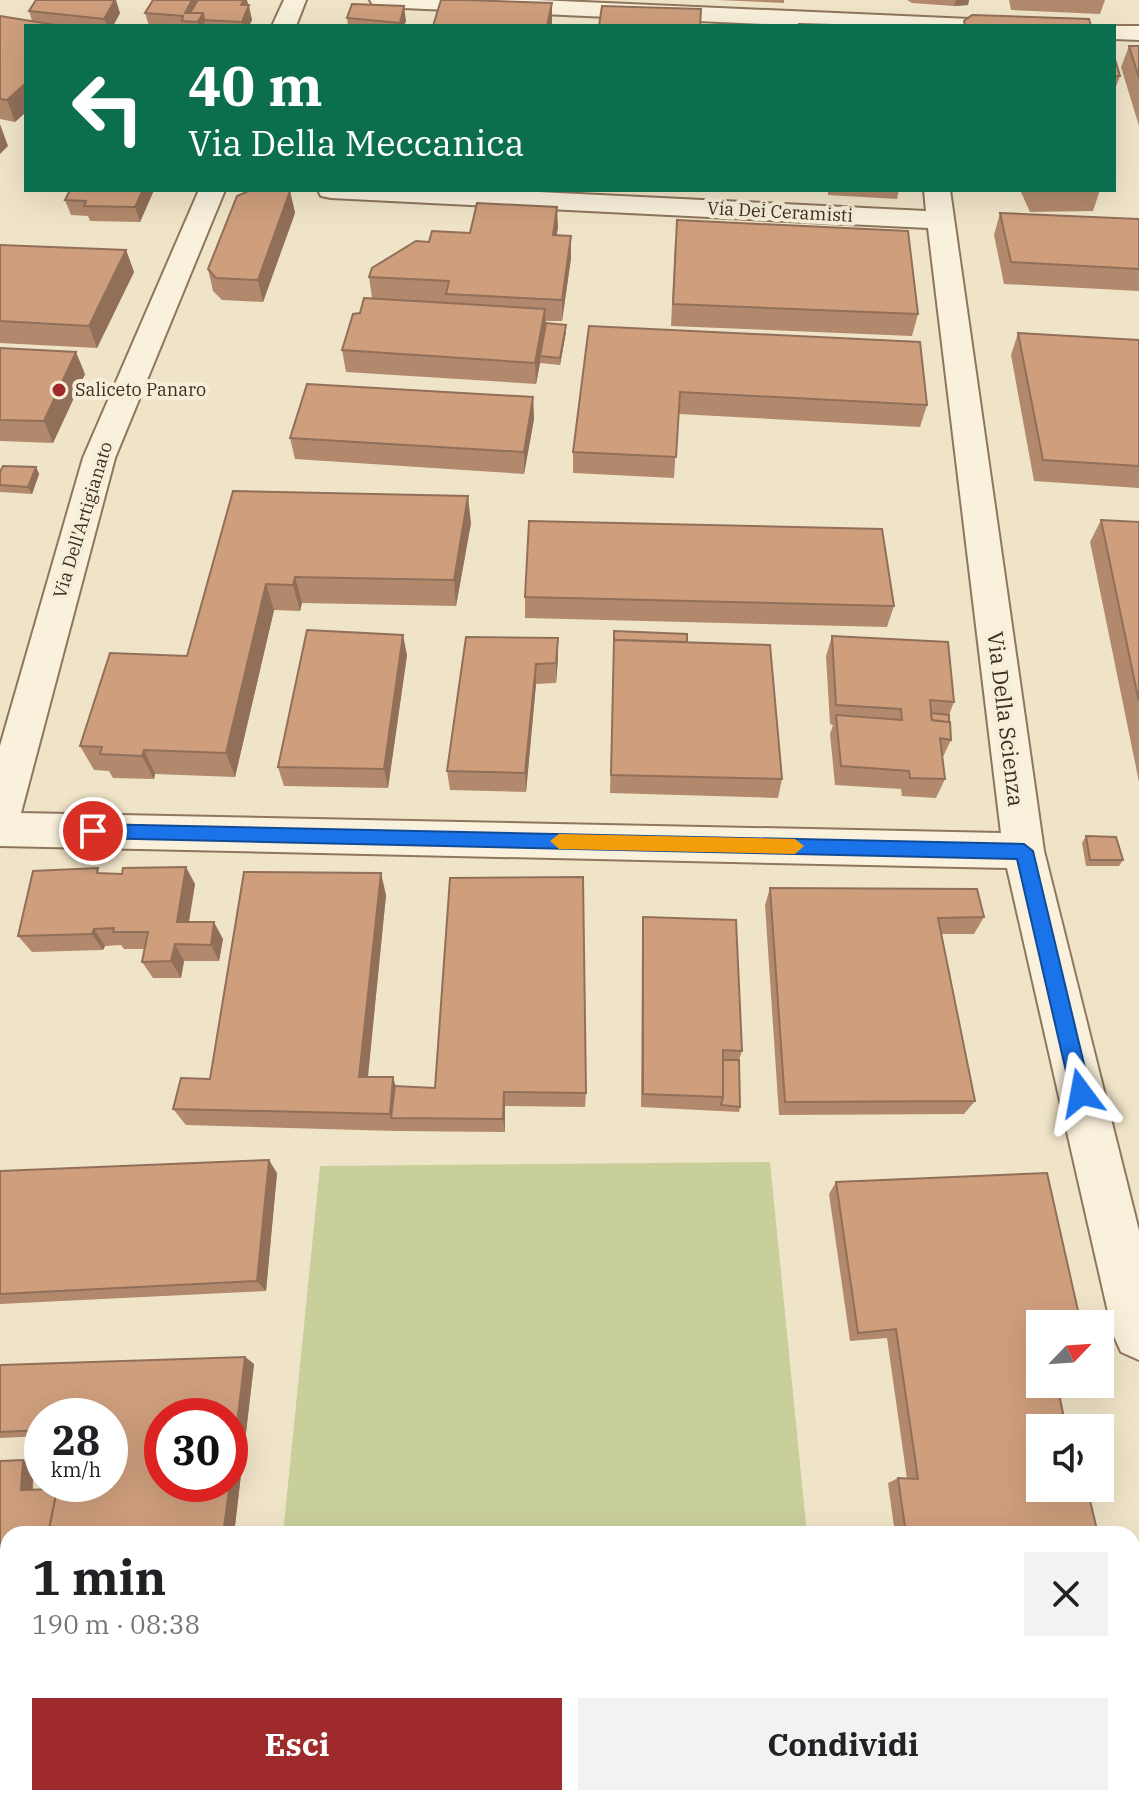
<!DOCTYPE html>
<html lang="it">
<meta charset="utf-8">
<style>
:root{--surface:#fff;--page:#f2f2f2;--text:#202124;--muted:#757577;--accent:#9e2a2b}
body{margin:0;font-family:"IBM Plex Serif",serif;background:var(--page);color:var(--text);height:100vh;display:flex;flex-direction:column;font-size:30px;white-space:nowrap}
*{box-sizing:border-box;margin:0}
p{font-size:26px;color:var(--muted)}
.icon{flex:none;width:44px;height:44px;fill:none;stroke:currentColor;stroke-width:2;stroke-linecap:round;stroke-linejoin:round}
.map{position:relative;flex:1;overflow:hidden}
.details{position:absolute;left:0px;top:1526px;width:1140px;height:280px;display:flex;flex-direction:column;background:var(--surface);border-radius:24px 24px 0 0;box-shadow:0 8px 32px #0002}
.details>*{flex:none}
.guide{position:absolute;left:24px;top:24px;width:1092px;height:168px;border-radius:0px;box-shadow:0 8px 32px #0002;background:#0b6e4f;color:#fff;overflow:hidden}
.needle{width:52px;rotate:65deg}
.controls{position:absolute;left:1026px;top:1310px;display:grid;gap:16px}
.controls a{display:grid;place-items:center;width:88px;height:88px;border-radius:0px;background:var(--surface);box-shadow:0 8px 32px #0002;font-size:40px}
.speed{position:absolute;left:24px;top:1398px;display:flex;gap:16px;font-size:40px;font-weight:700;text-align:center}
.speed>*{display:grid;place-content:center;width:104px;height:104px;border-radius:50%;background:var(--surface);box-shadow:0 8px 32px #0002;line-height:1}
.speed small{font-size:20px;font-weight:400}
.speed .limit{border:12px solid #d22;background:#fff;color:#111}
.pin{position:absolute;display:grid;place-items:center;width:68px;height:68px;color:#fff;margin:-34px;border:4px solid #fff;border-radius:50%;box-shadow:0 2px 8px #0007}
.me{position:absolute;width:88px;margin:-44px;rotate:347deg;stroke-linejoin:round;filter:drop-shadow(0 0 6px #0008)}
.turn{display:flex;align-items:center;gap:28px;height:168px;padding:0 32px;font-size:36px}
.turn .icon{width:104px;height:104px;stroke-width:2.5}
.turn b{display:block;font-size:56px;line-height:68px}
.round{display:grid;place-items:center;flex:none;width:84px;height:84px;border-radius:0px;background:var(--page)}
.overview{display:flex;align-items:center;justify-content:space-between;height:136px;padding:0 32px}
h1{font-size:48px;font-weight:700;line-height:60px}
.cta{display:flex;gap:16px;margin-top:auto;padding:16px 32px}
.cta a{flex:1;height:92px;border-radius:0px;background:var(--accent);color:#fff;font-size:32px;font-weight:700;line-height:92px;text-align:center}
.cta a+a{background:var(--page);color:var(--text)}
.map>svg:first-child{display:block}
.green{fill:#c9cf9b}
.lines{fill:none;stroke-linecap:round;stroke-linejoin:round}
.minor-casing{stroke:#8d765c;stroke-width:4}
.minor{fill:#faf1dc;fill-rule:evenodd}
.wall{fill:#b2896c}
.shaded-wall{fill:#916f58}
.building{fill:#cf9f7d;stroke:#916f58;stroke-width:2}
.route{fill:#1a73e8;stroke:#114b97;stroke-width:2}
.slow{fill:#f59e0b}
.poi-dot{fill:#9e2a2b;stroke:#f7eed8;stroke-width:3}
.labels{text-anchor:middle;stroke-width:8;stroke-linejoin:round;paint-order:stroke}
.far-street-label{font-size:18px;fill:#3d2e20;stroke:#f7eed8}
.far-poi-label{font-size:18px;fill:#3d2e20;stroke:#f7eed8;text-anchor:start}
.street-label{font-size:22px;fill:#3d2e20;stroke:#f7eed8}
</style>
<div class="map">
<svg width="1139" height="1806" viewBox="0 0 1139 1806">
<rect width="100%" height="100%" fill="#f0e4c8"/>
<path class="green" d="M770 1162 807 1534H283L320 1166Z"/>
<g class="lines">
<g class="minor-casing">
<g id="minor">
<path d="M284 0H306L296 26H272Z"/>
<path d="M370 0H538L970 19 978 21 982 26H811L381 7 373 5Z"/>
<path d="M1110 26H1139V40L1114 39V26Z"/>
<path d="M199 190H225L115 458 21 813 1001 833 928 228 331 198 321 196 318 190H496L926 211 924 190H950L1044 851 1139 1231V1360L1121 1352 1113 1334 1007 868 0 846V746L83 458Z"/>
<rect x="1132" y="1620" width="7" height="58"/>
<path d="M8 1654V1712L0 1713V1655Z"/>
<path d="M1132 1750H1139V1806H1122L1109 1798H1132Z"/>
<path d="M58 1798H436L433 1806H54Z"/>
</g>
</g>
<use href="#minor" class="minor"/>
</g>
<g class="wall">
<path d="M717 0H784V3Z"/>
<path d="M907 0H969L968 5 954 6 912 3Z"/>
<path d="M1009 0H1105L1100 14 1011 10Z"/>
<path d="M249 5 252 20 249 26H149L145 13Z"/>
<path d="M29 11 120 13 113 26H26V112L15 122 0 119V16L32 21Z"/>
<path d="M347 18 406 21 404 26H348Z"/>
<path d="M1129 46H1139V126L1121 67Z"/>
<path d="M1114 56 1120 76 1114 92Z"/>
<path d="M154 190 140 222 90 221 88 216 71 215 65 200Z"/>
<path d="M740 190H785L784 192Z"/>
<path d="M828 190H899L897 199 828 195Z"/>
<path d="M1020 190H1100L1093 211 1030 212Z"/>
<path d="M290 191 295 213 263 302 222 300 213 291 208 269Z"/>
<path d="M557 207V235L571 258 562 321H546V323L566 325V332L560 365 540 363 536 384 346 372 342 350 360 313 372 298 369 277 429 242 470 233Z"/>
<path d="M1000 213 1139 219V291L1004 284 994 235Z"/>
<path d="M675 242 918 314 912 336 671 326Z"/>
<path d="M0 245 126 250 134 272 97 348 0 343Z"/>
<path d="M589 326 927 405 920 427 678 414 674 478 573 473V452Z"/>
<path d="M1018 333 1139 340V488L1034 481 1011 355Z"/>
<path d="M0 348 85 374 53 443 0 441Z"/>
<path d="M533 397 534 419 524 474 295 459 290 438Z"/>
<path d="M36 467 39 474 32 494 0 492V472Z"/>
<path d="M233 491 471 523 456 606 302 603 300 611 274 610 235 777 155 774 154 779 113 778 109 771 94 770 80 746 187 656Z"/>
<path d="M1101 520 1139 522V782L1090 542Z"/>
<path d="M525 597 894 606 887 627 525 618Z"/>
<path d="M614 631 687 642 782 779 778 798 610 793Z"/>
<path d="M832 636 954 702 949 715 951 740 942 759 945 779 936 798 902 796 901 789 835 785 830 734 833 725 830 724 826 656Z"/>
<path d="M466 637 558 658 556 683 536 684 526 792 450 790 447 771Z"/>
<path d="M407 655 388 788 284 786 278 767Z"/>
<path d="M1086 836 1123 860 1119 866H1086L1082 843Z"/>
<path d="M100 873 195 884 189 922 223 939 219 961H184L181 978H153L142 962 145 949H124L121 945 105 946 103 950 32 952 18 936Z"/>
<path d="M770 888 984 917 974 934H941L975 1101 964 1114 779 1115 765 905Z"/>
<path d="M386 895 368 1077 396 1086 586 1093 585 1107 505 1106V1132L395 1131 186 1125 173 1109 210 1079Z"/>
<path d="M643 917 742 1051 739 1060 740 1107 739 1112 641 1107 642 934Z"/>
<path d="M0 1171 277 1173 266 1291 0 1304Z"/>
<path d="M836 1182 1040 1324V1428L1098 1534H895L888 1483 898 1478 907 1479 887 1338 850 1341 829 1194Z"/>
<path d="M245 1357 254 1364 234 1534H8V1588H0V1461L34 1464 33 1489H57L110 1416H42V1436L0 1438V1365Z"/>
</g>
<g class="shaded-wall">
<path d="M115 0H116L120 13 113 26H107L104 19Z"/>
<path d="M192 0H202L198 20 185 13Z"/>
<path d="M244 0H247L252 20 249 26H242V22L241 5Z"/>
<path d="M956 0H969L968 5 954 6Z"/>
<path d="M552 3V26H547Z"/>
<path d="M404 6 406 21 404 26H400Z"/>
<path d="M203 13 205 26H198V22Z"/>
<path d="M26 83V112L15 122 7 100Z"/>
<path d="M0 124 8 146 0 154Z"/>
<path d="M143 190H154L140 222 135 207Z"/>
<path d="M290 191 295 213 263 302 258 280Z"/>
<path d="M557 207 558 228 553 257V235Z"/>
<path d="M571 236V258L562 321V300Z"/>
<path d="M126 250 134 272 97 348 89 326Z"/>
<path d="M545 309 546 331 540 356V363L536 384 535 363Z"/>
<path d="M566 325V332L560 365V358Z"/>
<path d="M76 352 85 374 53 443 44 421Z"/>
<path d="M533 397 534 419 524 474V452Z"/>
<path d="M36 467 39 474 32 494 28 487Z"/>
<path d="M468 496 471 523 456 606 454 580Z"/>
<path d="M295 577 302 603 300 611 293 585Z"/>
<path d="M266 584 274 610 235 777 226 753Z"/>
<path d="M403 635 407 655 388 788 384 769Z"/>
<path d="M558 638V658L556 683V663Z"/>
<path d="M536 664V684L526 792 525 773Z"/>
<path d="M144 750 155 774 154 779 142 756Z"/>
<path d="M186 867 195 884 186 938 177 922Z"/>
<path d="M381 873 386 895 366 1094 359 1077Z"/>
<path d="M214 922 223 939 219 961 211 945Z"/>
<path d="M94 929 105 946 103 950 92 934Z"/>
<path d="M175 944 184 961 181 978 171 961Z"/>
<path d="M393 1077 398 1094 391 1118 390 1114Z"/>
<path d="M504 1092 505 1106V1132L503 1119Z"/>
<path d="M269 1160 277 1173 266 1291 257 1281Z"/>
<path d="M245 1357 254 1364 234 1534H223Z"/>
<path d="M23 1460 34 1464 32 1492 21 1490Z"/>
<path d="M4 1574H8V1587H1Z"/>
</g>
<g class="building">
<path d="M36 0H115L104 19 29 11Z"/>
<path d="M153 0H192L185 13H203L198 22 182 21 183 16 145 13Z"/>
<path d="M198 0H244L241 5H249L242 22 204 20 203 13H190Z"/>
<path d="M441 0H466L552 3 547 26H433Z"/>
<path d="M352 4 404 6 400 23 347 18Z"/>
<path d="M602 6 701 9 700 26H599Z"/>
<path d="M972 15 1089 19 1091 26H965L964 21Z"/>
<path d="M0 16 62 26H26V83L7 100 0 99Z"/>
<path d="M799 24 868 26H799Z"/>
<path d="M1129 46H1139V78Z"/>
<path d="M1114 56 1120 76H1114Z"/>
<path d="M70 190H143L135 207 84 206 86 201 65 200Z"/>
<path d="M251 190 290 191 258 280 216 278 208 269 237 196Z"/>
<path d="M477 203 557 207 553 235 571 236 562 300 446 294 449 281 369 277 372 268 416 241 429 242 432 231 470 233Z"/>
<path d="M1000 213 1139 219V269L1011 262Z"/>
<path d="M677 220 908 231 918 314 673 304Z"/>
<path d="M0 245 126 250 89 326 0 321Z"/>
<path d="M364 298 545 309 535 363 342 350 353 314 360 313Z"/>
<path d="M546 323 566 325 560 358 540 356Z"/>
<path d="M589 326 920 342 927 405 680 392 676 457 573 452Z"/>
<path d="M1018 333 1139 340V466L1043 460Z"/>
<path d="M0 348 76 352 44 421 0 420Z"/>
<path d="M307 384 533 397 524 452 290 438Z"/>
<path d="M3 466 36 467 28 487 0 485V472Z"/>
<path d="M233 491 468 496 454 580 295 577 293 585 266 584 226 753 144 750 142 756 100 754 102 747 80 746 110 653 187 656Z"/>
<path d="M1101 520 1139 522V702Z"/>
<path d="M529 521 882 529 894 606 525 597Z"/>
<path d="M307 630 403 635 384 769 278 767Z"/>
<path d="M614 631 687 634V642L614 640V652Z"/>
<path d="M832 636 948 642 954 702 930 700 932 720 950 722 951 740 940 738 945 779 910 778 909 771 841 766 836 715 902 720 901 709 836 705Z"/>
<path d="M466 637 558 638 556 663 536 664 525 773 447 771Z"/>
<path d="M614 640 770 645 782 779 611 775Z"/>
<path d="M931 713 949 715V722L932 720Z"/>
<path d="M1086 836 1116 837 1123 860H1090Z"/>
<path d="M186 867 177 922H214L211 945 175 944 171 961 142 962 148 932H113L114 928 94 929 92 934 18 936 33 871 98 868 97 873 122 874 123 868Z"/>
<path d="M244 872 381 873 359 1077H393L390 1114 173 1109 181 1078 210 1079Z"/>
<path d="M583 877 586 1093 504 1092 503 1119 391 1118 395 1086 435 1088 450 878Z"/>
<path d="M770 888 977 889 984 917 938 918 975 1101 785 1102Z"/>
<path d="M643 917 736 920 742 1051 723 1050V1097L643 1094Z"/>
<path d="M723 1060H739L740 1107 721 1105 723 1097Z"/>
<path d="M269 1160 257 1281 0 1294V1171Z"/>
<path d="M1047 1173 1081 1324H1040V1384H1057L1066 1428H1040V1488H1087L1098 1534H906L898 1478 918 1479 896 1329 858 1333 836 1182Z"/>
<path d="M245 1357 230 1481V1416H162V1484H230L223 1534H48L58 1484H110V1416H42V1430L0 1432V1365Z"/>
<path d="M23 1460 21 1490 57 1489 48 1534H8V1574H4L1 1587H0V1461Z"/>
</g>
<path class="route" d="M93 824 1024 844 1033 851 1091 1093 1088 1099 1081 1102 1074 1099 1071 1093 1017 859 93 838 84 831Z"/>
<path class="slow" d="M559 834 795 839 804 846 795 854 559 849 550 841Z"/>
<circle class="poi-dot" cx="59" cy="390" r="8"/>
<g class="labels">
<g class="far-street-label">
<text transform="translate(780 212) rotate(3)" y="6">Via Dei Ceramisti</text>
<text transform="translate(83 520) rotate(-73)" y="6">Via Dell'Artigianato</text>
</g>
<g class="far-poi-label">
<text x="75" y="396">Saliceto Panaro</text>
</g>
<g class="street-label">
<text transform="translate(1006 719) rotate(83)" y="8">Via Della Scienza</text>
</g>
</g>
</svg>
<div class="controls">
<a><svg class="needle" viewBox="-14 -14 28 28"><path d="M0-13l5 13h-10z" fill="#e53935"/><path d="M0 13l5-13h-10z" fill="#757577"/></svg></a>
<a><svg class="icon" aria-label="sound" viewBox="0 0 24 24"><path d="M4 9h4l5-4v14l-5-4H4zM17 9q2 3 0 6"/></svg></a>
</div>
<div class="speed"><div>28<small>km/h</small></div><div class="limit">30</div></div>
<div class="pin" style="left:93px;top:831px;background:#d93025"><svg class="icon" aria-label="arrive" viewBox="0 0 24 24"><path d="M6 21V4h12l-3 4 3 4H6"/></svg></div>
<svg class="me" style="left:1081px;top:1093px" viewBox="-20 -20 40 40"><path d="M0-17L14 15 0 8-14 15z" fill="#1a73e8" stroke="#fff" stroke-width="4"/></svg>
<div class="guide">
<div class="turn"><svg class="icon" aria-label="left" viewBox="0 0 24 24"><path d="M17 20v-9H6M10 6l-5 5 5 5"/></svg><div><b>40 m</b>Via Della Meccanica</div></div>
</div>
<section class="details">
<div class="overview"><div><h1>1 min</h1><p>190 m · 08:38</p></div><a class="round"><svg class="icon" aria-label="close" viewBox="0 0 24 24"><path d="M6 6l12 12M18 6L6 18"/></svg></a></div>
<div class="cta"><a>Esci</a><a>Condividi</a></div>
</section>
</div>
